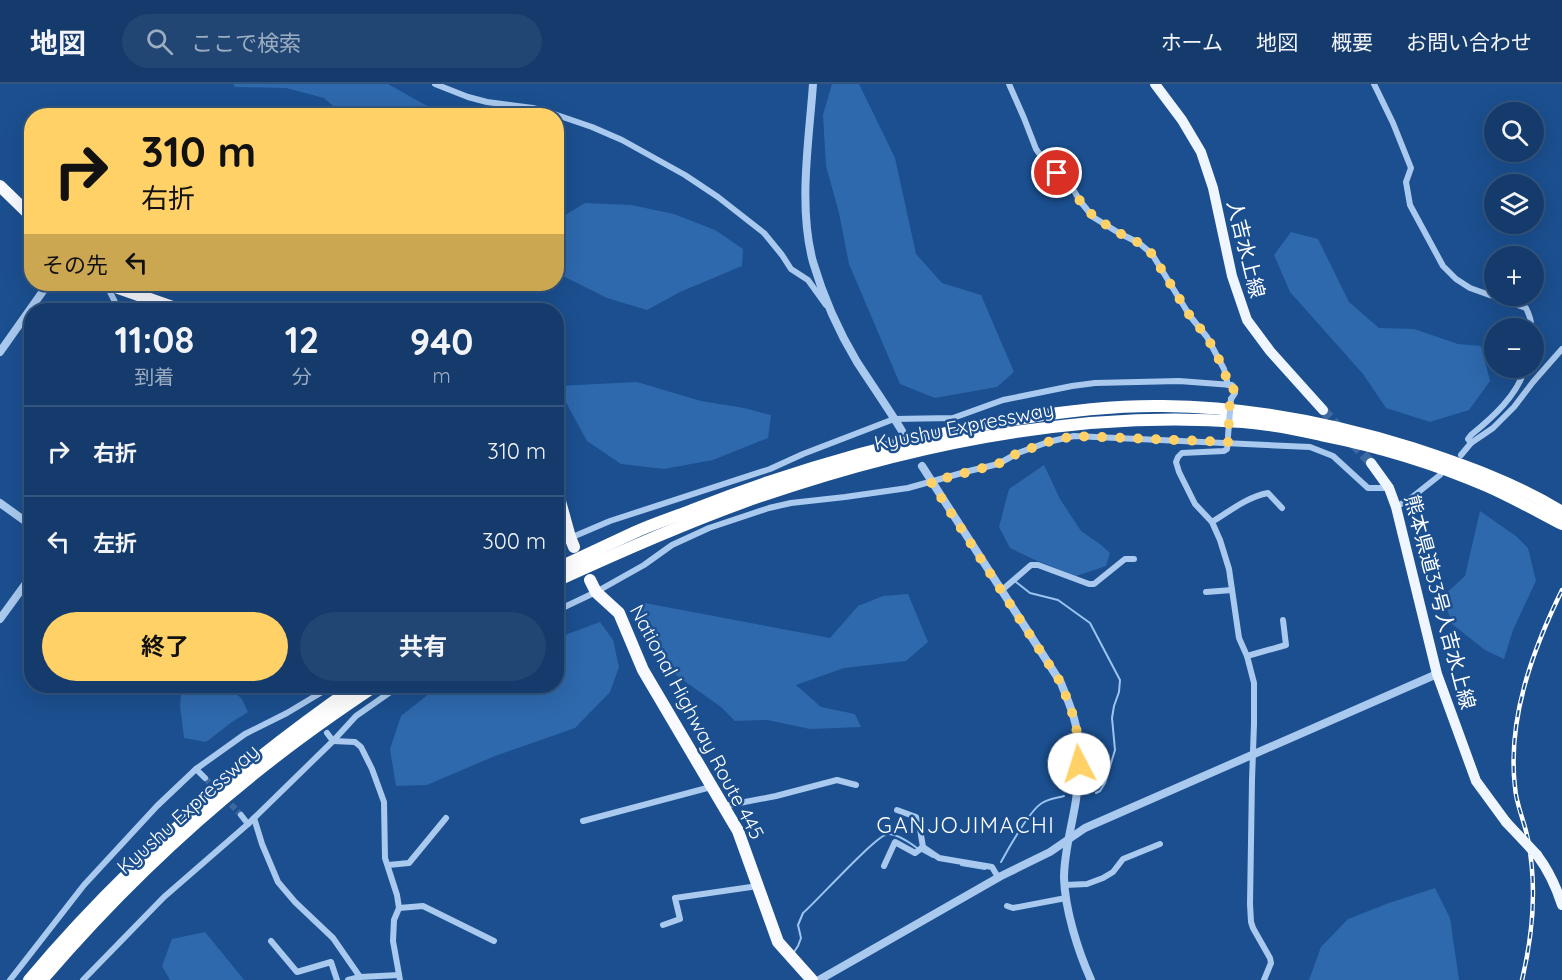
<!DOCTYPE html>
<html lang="ja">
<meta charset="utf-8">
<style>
:root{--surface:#143b6b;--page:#214673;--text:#f1f3f6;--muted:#9dadc1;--line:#33557e;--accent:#ffd166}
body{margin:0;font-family:Quicksand,"Noto Sans JP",sans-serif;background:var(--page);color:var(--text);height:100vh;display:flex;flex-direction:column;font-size:22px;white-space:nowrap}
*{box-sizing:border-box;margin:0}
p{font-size:20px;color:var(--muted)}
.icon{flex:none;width:33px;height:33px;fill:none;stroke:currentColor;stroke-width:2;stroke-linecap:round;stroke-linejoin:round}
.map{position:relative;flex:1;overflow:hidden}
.details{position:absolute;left:24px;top:219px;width:540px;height:390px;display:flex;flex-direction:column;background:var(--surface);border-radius:24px;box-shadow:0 6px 24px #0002,0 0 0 2px var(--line)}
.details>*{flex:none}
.top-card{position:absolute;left:24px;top:24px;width:540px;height:183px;border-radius:24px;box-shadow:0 6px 24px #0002,0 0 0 2px var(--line);background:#ffd166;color:#111;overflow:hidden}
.tools{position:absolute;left:1484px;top:18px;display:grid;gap:12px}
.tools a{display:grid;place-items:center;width:60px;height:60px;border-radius:50%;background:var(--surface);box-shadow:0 6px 24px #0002,0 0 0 2px var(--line);font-size:30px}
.pin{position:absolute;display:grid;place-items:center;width:51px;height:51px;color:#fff;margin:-26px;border:3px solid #fff;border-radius:50%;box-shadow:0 2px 6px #0007}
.me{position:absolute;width:66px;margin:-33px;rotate:355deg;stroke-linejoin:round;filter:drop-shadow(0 0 4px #0008)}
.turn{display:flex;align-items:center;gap:21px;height:126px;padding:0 18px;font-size:27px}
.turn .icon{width:78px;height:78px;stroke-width:2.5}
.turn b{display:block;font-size:42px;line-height:51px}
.then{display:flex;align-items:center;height:57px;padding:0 18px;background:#0003;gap:12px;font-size:22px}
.eta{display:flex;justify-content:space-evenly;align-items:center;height:102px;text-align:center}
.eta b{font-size:36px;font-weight:700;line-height:42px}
.cta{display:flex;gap:12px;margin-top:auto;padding:12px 18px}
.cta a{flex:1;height:69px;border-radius:36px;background:var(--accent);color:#111;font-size:24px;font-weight:700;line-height:69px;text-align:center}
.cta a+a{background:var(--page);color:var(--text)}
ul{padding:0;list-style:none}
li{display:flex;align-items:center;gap:18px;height:90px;padding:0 18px;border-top:2px solid var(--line)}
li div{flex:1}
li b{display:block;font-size:22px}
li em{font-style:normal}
header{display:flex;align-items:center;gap:36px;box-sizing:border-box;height:84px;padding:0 30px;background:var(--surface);border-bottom:2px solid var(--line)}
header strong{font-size:28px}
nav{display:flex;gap:33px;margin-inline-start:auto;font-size:21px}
.search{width:420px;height:54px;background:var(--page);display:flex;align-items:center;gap:15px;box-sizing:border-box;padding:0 21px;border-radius:33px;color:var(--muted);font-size:22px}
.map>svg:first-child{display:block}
.green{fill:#2e69ad}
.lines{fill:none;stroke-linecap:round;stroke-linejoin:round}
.stream{stroke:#9cc4f0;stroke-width:2}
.minor-tunnel{stroke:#3d69a0;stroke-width:6;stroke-dasharray:6 3;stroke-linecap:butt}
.primary-tunnel{stroke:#3d69a0;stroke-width:10;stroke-dasharray:10 5;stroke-linecap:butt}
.minor{stroke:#a9c9ee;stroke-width:6}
.tertiary{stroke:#a9c9ee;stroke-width:8}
.primary{stroke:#f0f6ff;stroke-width:10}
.trunk{stroke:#f8faff;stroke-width:12}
.motorway{stroke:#fff;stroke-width:12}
.rail-casing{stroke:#fff;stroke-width:4.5}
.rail{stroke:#1b4f8f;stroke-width:2;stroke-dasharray:7;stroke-linecap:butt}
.minor-bridge{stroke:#a9c9ee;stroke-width:6}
.primary-bridge{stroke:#f0f6ff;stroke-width:10}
.route{stroke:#ffd166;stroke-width:10;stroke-dasharray:0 18}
.labels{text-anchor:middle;stroke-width:5;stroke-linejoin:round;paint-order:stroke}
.street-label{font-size:20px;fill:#fff;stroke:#1b4f8f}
.quarter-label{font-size:22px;letter-spacing:1.5px;fill:#fff;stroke:#1b4f8f}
</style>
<header>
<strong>地図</strong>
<div class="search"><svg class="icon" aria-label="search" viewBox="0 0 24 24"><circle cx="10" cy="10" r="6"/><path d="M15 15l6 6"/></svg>ここで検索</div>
<nav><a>ホーム</a><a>地図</a><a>概要</a><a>お問い合わせ</a></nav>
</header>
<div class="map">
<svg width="1562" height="896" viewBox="0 0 1562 896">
<rect width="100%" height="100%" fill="#1b4f8f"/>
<g class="green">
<path d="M233 0H388L436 27 450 31H343L324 14 286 4 235 3Z"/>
<path d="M832 0H859L895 74 916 170 942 199 981 211 1014 288 997 303 935 314 900 300 849 180 839 129 826 82 823 31Z"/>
<path d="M585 119 631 121 674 130 715 146 743 165 742 182 680 208 647 226 607 214 557 189V136Z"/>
<path d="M1291 148 1318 155 1349 218 1379 244 1414 245 1458 260 1481 262 1490 297 1469 326 1430 338 1386 324 1363 290 1290 208 1274 171Z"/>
<path d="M637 298 701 317 744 324 771 331 768 354 713 376 664 385 621 380 587 357 557 302Z"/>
<path d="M1044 381 1060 415 1081 447 1100 460 1110 469 1106 482 1076 492 1035 476 1010 464 999 443 1009 405Z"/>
<path d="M1480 427 1516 452 1528 464 1536 497 1513 546 1504 575 1485 566 1452 540 1443 512 1465 492Z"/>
<path d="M908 510 928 558 906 577 844 584 796 601 821 623 855 630 861 643 810 645 767 636 735 637 721 623 676 591 660 571 635 524 645 519 830 554 858 522 883 512Z"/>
<path d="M600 538 613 556 619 583 610 608 575 644 495 672 427 701 396 702 390 665 401 632 439 602H556L557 554Z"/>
<path d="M182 602H228L242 615 248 628 232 638 206 658 184 654 180 621Z"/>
<path d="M1435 804 1450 834 1459 896H1309L1321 863 1348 835 1389 819Z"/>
<path d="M205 848 241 892 244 896H170L162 882 172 855Z"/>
</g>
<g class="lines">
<g class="stream">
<path d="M1016 498 1030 509 1058 516 1090 539 1120 596 1119 608 1114 622 1112 634 1115 666 1105 699 1100 707 1096 709"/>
<path d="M922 767 933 773"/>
<path d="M1001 778C1008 765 1030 726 1042 719 1048 715 1057 714 1064 712"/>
<path d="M961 781 985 785"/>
<path d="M794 868 798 862 801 854 798 841 803 829C816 818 877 750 888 750 898 750 909 758 917 764"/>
</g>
<g class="minor-tunnel">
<path d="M205 694 218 707"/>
<path d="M225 714 241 731"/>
</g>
<path class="primary-tunnel" d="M1323 326 1371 379"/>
<g class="minor">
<path d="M435 0 468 13 487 18 533 24 551 29 592 43 622 56 685 91 718 113 764 149 782 171 791 185 808 196 826 221"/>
<path d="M1009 0 1024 34 1036 65 1045 78 1070 100 1080 117 1093 133 1119 149 1139 159 1152 170 1190 232 1207 253 1224 285 1228 301"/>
<path d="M1374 0 1393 39 1411 84 1406 98 1410 121 1443 182 1456 195 1470 204 1526 224C1529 230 1532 237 1531 244"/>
<path d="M106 200 119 226"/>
<path d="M1228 357 1227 365 1224 367 1182 369 1178 373 1176 378 1179 388 1195 420 1212 438 1220 456 1229 485 1239 554 1247 572 1254 599V640"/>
<path d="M1471 359 1468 355 1471 351C1492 334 1518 311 1525 284"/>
<path d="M1461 371 1471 359 1493 344 1514 323 1533 298 1562 265"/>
<path d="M1396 423 1411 414 1440 391"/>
<path d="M1212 438C1230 427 1247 413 1268 409L1282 424"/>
<path d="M556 460 610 437 770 385 803 370 894 335 953 334 1003 316 1072 302 1095 299 1179 297 1232 301 1234 304 1235 309 1231 315"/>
<path d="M1002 506 1031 481H1038L1089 500H1094L1125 475H1134"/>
<path d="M1206 508 1232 506"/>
<path d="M556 527 596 508 644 481 672 461 709 444 769 424 791 419 845 413 908 404 969 387 998 380 1018 369 1048 358 1074 352 1310 363 1333 372 1368 404H1389"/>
<path d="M1247 572 1286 561 1283 536"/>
<path d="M310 602 317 611"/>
<path d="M327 649 333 657 355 658 361 663 372 685 384 718 385 774 397 811 399 824 394 836 393 857 400 896"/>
<path d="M196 685 205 694"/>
<path d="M1252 696 1250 820 1251 838 1253 844 1270 874 1271 879 1264 896"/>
<path d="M724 722 776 712 837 696 856 701"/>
<path d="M897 726 916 733 920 745 923 763 939 774 992 783 998 793"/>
<path d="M241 731 248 740"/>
<path d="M254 734 262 760 278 798 295 818 333 854 360 893 399 891"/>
<path d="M583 737 711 703"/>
<path d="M388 781 409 779 446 734"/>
<path d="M884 782 895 758 915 769 923 763"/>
<path d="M1065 801 1087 800 1103 794 1113 788 1123 775 1160 760"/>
<path d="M1007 822 1013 824 1066 814"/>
<path d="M399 824 423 822 494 857"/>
<path d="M663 841 680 835 675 814 758 802"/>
<path d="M271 857 297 888 331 878 337 896"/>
<path d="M10 896 84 801 157 722 196 685 245 650 287 629 332 602"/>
<path d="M83 896 164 813 248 740 333 657 356 632 399 602"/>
<path d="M348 896 360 893"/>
</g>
<g class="tertiary">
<path d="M813 0C809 57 798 122 813 178 823 212 839 248 857 278 872 301 888 324 902 347"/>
<path d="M0 268 48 200"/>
<path d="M922 382 1061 599C1066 612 1072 625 1075 638 1081 659 1079 695 1076 716 1072 742 1064 768 1064 794 1065 826 1078 867 1091 896"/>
<path d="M0 419 32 442"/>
<path d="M0 535 32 491"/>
<path d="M819 896 1001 792 1050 768 1085 744 1437 590"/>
</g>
<g class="primary">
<path d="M1155 0 1182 36 1201 68 1213 104 1232 192 1247 236 1270 267 1323 326"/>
<path d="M1371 379 1389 404 1396 423 1437 590 1476 697 1506 738"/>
<path d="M1537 771C1549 787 1556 802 1562 821"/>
</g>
<g class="trunk">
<path d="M0 102 32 133"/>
<path d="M107 200 181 226"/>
<path d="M556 403 570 453 574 463"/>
<path d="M590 496 596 508 619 529 643 586 738 747 778 858 812 896"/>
</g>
<g class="motorway">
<path d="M556 485C582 473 607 461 633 449 652 440 672 434 692 426 778 392 868 365 959 346 1026 332 1095 321 1163 322 1248 323 1332 339 1412 364 1464 381 1515 399 1562 428"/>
<path d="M556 497C617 469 678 442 741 419 899 363 1074 325 1243 338 1269 340 1295 345 1321 351 1377 362 1434 379 1487 402 1512 413 1537 427 1562 440"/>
<path d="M29 896C124 783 235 686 356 602"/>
<path d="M42 896C112 814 192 737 278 671 309 647 342 624 375 602"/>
</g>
<g class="rail-casing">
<path id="rail" d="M1522 896C1533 850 1537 802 1528 756 1525 738 1516 721 1515 703 1507 635 1533 565 1562 506"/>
</g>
<use href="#rail" class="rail"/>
<g class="minor-bridge">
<path d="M1228 352 1231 315"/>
<path d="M1252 696 1254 640"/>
</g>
<path class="primary-bridge" d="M1506 738 1537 771"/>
</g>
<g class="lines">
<path class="route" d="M1057 89 1070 100 1080 117 1094 133 1119 149 1139 159 1152 170 1190 232 1207 253 1224 285 1228 301 1233 302 1234 309 1230 315 1228 358 1074 352 1048 358 1018 369 998 380 931 398 1061 599 1076 639 1079 680"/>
</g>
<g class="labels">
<g class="street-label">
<text transform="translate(1246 165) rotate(76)" y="7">人吉水上線</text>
<text transform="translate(964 342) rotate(-11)" y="7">Kyushu Expressway</text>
<text transform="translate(1440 518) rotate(75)" y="7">熊本県道33号人吉水上線</text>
<text transform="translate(697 638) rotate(62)" y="7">National Highway Route 445</text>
<text transform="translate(188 725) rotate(-42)" y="7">Kyushu Expressway</text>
</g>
<g class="quarter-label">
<text x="966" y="749">GANJOJIMACHI</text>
</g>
</g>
</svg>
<div class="tools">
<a><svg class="icon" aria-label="search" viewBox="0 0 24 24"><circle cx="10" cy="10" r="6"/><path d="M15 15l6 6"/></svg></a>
<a><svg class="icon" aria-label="layers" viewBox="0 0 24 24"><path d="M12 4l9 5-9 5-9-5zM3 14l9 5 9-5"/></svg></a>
<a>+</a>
<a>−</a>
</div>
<div class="pin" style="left:1057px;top:89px;background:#d93025"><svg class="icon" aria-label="arrive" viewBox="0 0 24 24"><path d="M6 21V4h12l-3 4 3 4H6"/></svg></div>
<svg class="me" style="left:1079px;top:680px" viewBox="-20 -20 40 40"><circle r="19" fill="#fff"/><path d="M0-13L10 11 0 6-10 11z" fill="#ffd166"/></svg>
<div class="top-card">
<div class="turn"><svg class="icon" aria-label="right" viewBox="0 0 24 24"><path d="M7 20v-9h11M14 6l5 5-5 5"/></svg><div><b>310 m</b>右折</div></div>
<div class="then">その先<svg class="icon" aria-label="left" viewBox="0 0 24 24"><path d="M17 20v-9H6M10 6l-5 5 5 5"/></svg></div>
</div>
<section class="details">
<div class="eta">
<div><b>11:08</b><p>到着</p></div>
<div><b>12</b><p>分</p></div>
<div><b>940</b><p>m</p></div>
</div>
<ul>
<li><svg class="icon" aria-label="right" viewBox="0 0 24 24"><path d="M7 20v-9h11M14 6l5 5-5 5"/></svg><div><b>右折</b></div><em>310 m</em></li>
<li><svg class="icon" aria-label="left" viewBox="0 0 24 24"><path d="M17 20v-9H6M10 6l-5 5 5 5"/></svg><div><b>左折</b></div><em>300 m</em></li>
</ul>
<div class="cta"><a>終了</a><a>共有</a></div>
</section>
</div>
